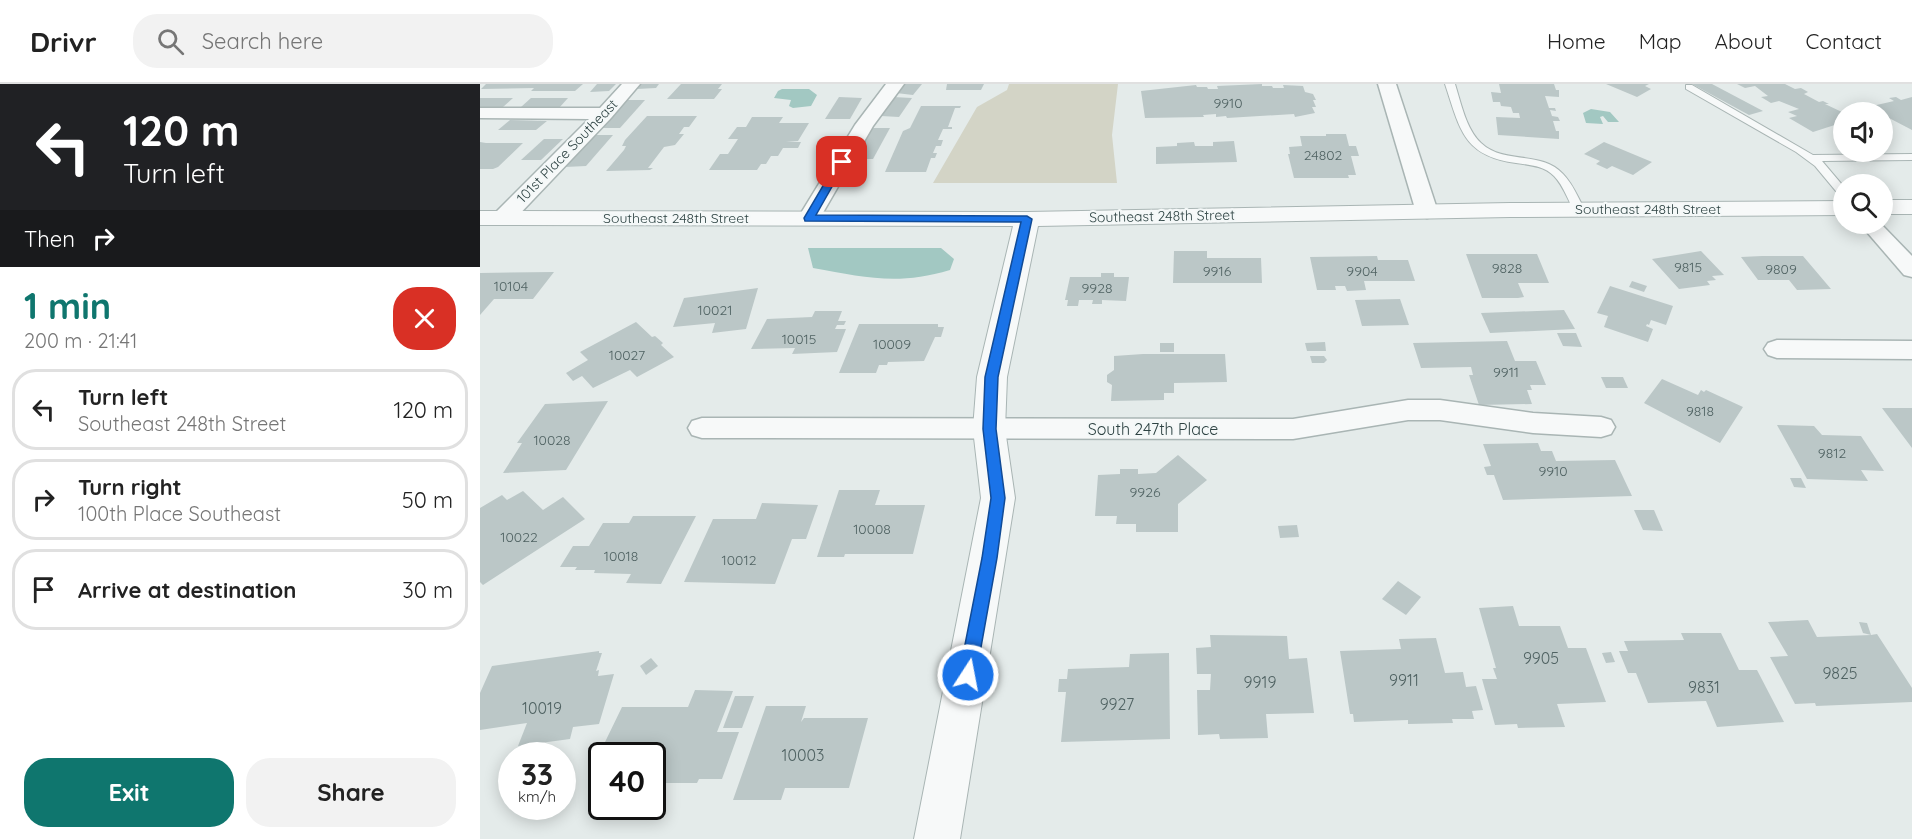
<!DOCTYPE html>
<meta charset="utf-8">
<style>
:root{--surface:#fff;--page:#f2f2f2;--text:#222;--muted:#767676;--line:#e0e0e0;--accent:#0f766e}
body{margin:0;font-family:Quicksand,sans-serif;background:var(--page);color:var(--text);height:100vh;display:flex;flex-direction:column;font-size:22px;white-space:nowrap}
*{box-sizing:border-box;margin:0}
p{font-size:20px;color:var(--muted)}
.icon{flex:none;width:33px;height:33px;fill:none;stroke:currentColor;stroke-width:2;stroke-linecap:round;stroke-linejoin:round}
.map{position:relative;flex:1;overflow:hidden}
.sheet{display:flex;flex-direction:column;background:var(--surface);width:480px}
.sheet>*{flex:none}
.top-card{background:#202124;color:#fff;overflow:hidden}
.controls{position:absolute;left:1353px;top:18px;display:grid;gap:12px}
.controls a{display:grid;place-items:center;width:60px;height:60px;border-radius:50%;background:var(--surface);box-shadow:0 3px 15px #0003;font-size:30px}
.speed{position:absolute;left:18px;top:658px;display:flex;gap:12px;font-size:30px;font-weight:700;text-align:center}
.speed>*{display:grid;place-content:center;width:78px;height:78px;border-radius:50%;background:var(--surface);box-shadow:0 3px 15px #0003;line-height:1}
.speed small{font-size:15px;font-weight:400}
.speed .limit{border:3px solid #111;border-radius:9px;background:#fff;color:#111}
.pin{position:absolute;display:grid;place-items:center;width:51px;height:51px;color:#fff;margin:-26px;border-radius:12px;box-shadow:0 3px 9px #0006}
.me{position:absolute;width:66px;margin:-33px;rotate:11deg;stroke-linejoin:round;filter:drop-shadow(0 0 4px #0008)}
.turn{display:flex;align-items:center;gap:21px;height:126px;padding:0 24px;font-size:27px}
.turn .icon{width:78px;height:78px;stroke-width:2.5}
.turn b{display:block;font-size:42px;line-height:51px}
.then{display:flex;align-items:center;height:57px;padding:0 24px;background:#0003;gap:12px;font-size:22px}
.round{display:grid;place-items:center;flex:none;width:63px;height:63px;border-radius:24px;background:var(--page)}
.overview{display:flex;align-items:center;justify-content:space-between;height:102px;padding:0 24px}
h1{font-size:36px;font-weight:800;line-height:45px;color:var(--accent)}
.button{display:flex;gap:12px;margin-top:auto;padding:12px 24px}
.button a{flex:1;height:69px;border-radius:24px;background:var(--accent);color:#fff;font-size:24px;font-weight:800;line-height:69px;text-align:center}
.button a+a{background:var(--page);color:var(--text)}
ul{padding:0;list-style:none}
li{display:flex;align-items:center;gap:18px;height:81px;margin:0 12px 9px;padding:0 12px;border:3px solid var(--line);border-radius:24px}
li div{flex:1}
li b{display:block;font-size:22px}
li em{font-style:normal}
header{display:flex;align-items:center;gap:36px;box-sizing:border-box;height:84px;padding:0 30px;background:var(--surface);border-bottom:2px solid var(--line)}
header strong{font-size:28px}
nav{display:flex;gap:33px;margin-inline-start:auto;font-size:21px}
.search{width:420px;height:54px;background:var(--page);display:flex;align-items:center;gap:15px;box-sizing:border-box;padding:0 21px;border-radius:24px;color:var(--muted);font-size:22px}
main{display:flex;flex:1;min-height:0}
.map>svg:first-child{display:block}
.green{fill:#d3d4c6}
.water{fill:#a2c8c2}
.building{fill:#bbc7c7}
.lines{fill:none;stroke-linecap:round;stroke-linejoin:round}
.service-casing{stroke:#a9b5b4;stroke-width:2}
.minor-casing{stroke:#a9b5b4;stroke-width:3}
.tertiary-casing{stroke:#a9b5b4;stroke-width:2}
.service{fill:#f7f9f9;fill-rule:evenodd}
.minor{fill:#f7f9f9;fill-rule:evenodd}
.tertiary{fill:#f7f9f9;fill-rule:evenodd}
.route{fill:#1a73e8;stroke:#114b97;stroke-width:1.5}
.labels{text-anchor:middle;stroke-width:4.5;stroke-linejoin:round;paint-order:stroke}
.number-label{font-size:14px;fill:#506363}
.far-street-label{font-size:14px;fill:#2d4242;stroke:#f4f8f8}
.street-label{font-size:16px;fill:#2d4242;stroke:#f4f8f8}
.near-number-label{font-size:16px;fill:#506363}
</style>
<header>
<strong>Drivr</strong>
<div class="search"><svg class="icon" aria-label="search" viewBox="0 0 24 24"><circle cx="10" cy="10" r="6"/><path d="M15 15l6 6"/></svg>Search here</div>
<nav><a>Home</a><a>Map</a><a>About</a><a>Contact</a></nav>
</header>
<main>
<section class="sheet">
<div class="top-card">
<div class="turn"><svg class="icon" aria-label="left" viewBox="0 0 24 24"><path d="M17 20v-9H6M10 6l-5 5 5 5"/></svg><div><b>120 m</b>Turn left</div></div>
<div class="then">Then<svg class="icon" aria-label="right" viewBox="0 0 24 24"><path d="M7 20v-9h11M14 6l5 5-5 5"/></svg></div>
</div>
<div class="overview"><div><h1>1 min</h1><p>200 m · 21:41</p></div><a class="round" style="background:#d93025;color:#fff"><svg class="icon" aria-label="close" viewBox="0 0 24 24"><path d="M6 6l12 12M18 6L6 18"/></svg></a></div>
<ul>
<li><svg class="icon" aria-label="left" viewBox="0 0 24 24"><path d="M17 20v-9H6M10 6l-5 5 5 5"/></svg><div><b>Turn left</b><p>Southeast 248th Street</p></div><em>120 m</em></li>
<li><svg class="icon" aria-label="right" viewBox="0 0 24 24"><path d="M7 20v-9h11M14 6l5 5-5 5"/></svg><div><b>Turn right</b><p>100th Place Southeast</p></div><em>50 m</em></li>
<li><svg class="icon" aria-label="arrive" viewBox="0 0 24 24"><path d="M6 21V4h12l-3 4 3 4H6"/></svg><div><b>Arrive at destination</b></div><em>30 m</em></li>
</ul>
<div class="button"><a>Exit</a><a>Share</a></div>
</section>
<div class="map">
<svg width="1432" height="755" viewBox="0 0 1432 755">
<rect width="100%" height="100%" fill="#e4ebea"/>
<path class="green" d="M529 0H638L632 51 637 99H453L497 23 527 6Z"/>
<g class="water">
<path d="M302 5H329L337 11 331 22 313 24 309 22 311 16 294 14 298 7Z"/>
<path d="M1111 25 1130 28 1139 38H1128L1123 32 1120 33 1123 40 1106 39 1103 29Z"/>
<path d="M328 164H461L474 175 470 186C417 202 384 193 333 184Z"/>
</g>
<g class="building">
<path d="M6 0H103L95 7H51L54 4 1 5Z"/>
<path d="M117 0H136L129 7 110 8Z"/>
<path d="M161 0H179L176 4 157 5Z"/>
<path d="M201 0H242L238 5H242L234 15H187Z"/>
<path d="M424 0H442L433 11 416 9Z"/>
<path d="M467 0H504L501 6H466Z"/>
<path d="M782 0V2H792L793 4H804L803 1 823 2 825 8 833 10 836 16H833L836 23H832L835 29 815 33 814 30 747 34 746 32 736 33V30L723 31 724 33 665 34 661 7 716 1 717 3H727L728 5H738L737 2Z"/>
<path d="M1019 0H1074L1076 6H1079V13L1065 12 1069 24H1075L1076 27 1070 26 1072 32 1078 33 1080 37H1073L1076 47H1079V55L1018 51 1016 33 1040 34 1039 29H1033L1031 23 1021 22 1020 18H1013L1011 8 1021 9Z"/>
<path d="M1126 0H1169L1165 2 1171 5 1157 13Z"/>
<path d="M1212 0H1232L1283 27 1269 31Z"/>
<path d="M1257 0H1305L1315 5 1321 4 1328 8 1324 10 1339 18 1343 17 1349 20H1345L1364 29V38L1333 48 1309 34 1317 32 1308 28 1319 25 1299 17 1291 19 1281 13 1288 12 1275 2 1265 4Z"/>
<path d="M359 13 382 14 370 35H345Z"/>
<path d="M413 13 432 14 419 33 401 32Z"/>
<path d="M1416 13 1421 16 1432 13V46L1388 23 1414 17 1409 14Z"/>
<path d="M0 14H33L23 23H0Z"/>
<path d="M51 14H88L79 24 41 23Z"/>
<path d="M146 16H165L140 44H120Z"/>
<path d="M441 22H481L480 24H475L468 43H472V45H463L458 56H463L461 62H456L453 69H457L455 74H451L446 88H405L423 47 430 44Z"/>
<path d="M167 32H217L209 43H204L199 50H204L195 61 184 63 168 84H173L170 86 126 87 144 66 146 62H142L145 56Z"/>
<path d="M272 33H303L299 39H329L318 57 306 58H321L318 64H303L298 72H291L286 80H281L277 86H229L240 70H248L258 55H248L257 43H266Z"/>
<path d="M30 36 67 37 56 46H18Z"/>
<path d="M391 44H410L393 75H373Z"/>
<path d="M846 50H866L869 62H876L879 72H871L876 91H868L869 94H814L808 70H810L809 63 822 62 820 52H846Z"/>
<path d="M113 51H133L106 82 85 83Z"/>
<path d="M64 55H83L61 76H41Z"/>
<path d="M754 57 757 78 676 80V63L697 62V59L714 58 715 62H733V58Z"/>
<path d="M0 58 6 59H43L18 83 13 85H0Z"/>
<path d="M1124 58 1172 78 1153 91 1132 82 1127 85 1116 80 1120 77 1104 70Z"/>
<path d="M694 167H727V174H781L782 199H693Z"/>
<path d="M1221 167 1244 191 1232 192 1236 196 1227 197 1230 201 1199 205 1172 175Z"/>
<path d="M986 170H1057L1069 199H1038L1044 213 1038 214H1002Z"/>
<path d="M897 172 898 176H928L935 197H884L886 206 867 207 865 202H855L856 206H837L830 173Z"/>
<path d="M1282 172H1323L1351 205 1317 206 1309 196H1278L1261 173Z"/>
<path d="M74 188 53 215H14L0 231V189Z"/>
<path d="M621 189H634V193H649L646 217 622 216V220H612L613 216H599L598 222H587L588 216H585L590 193H621Z"/>
<path d="M1152 197 1167 202 1164 208 1149 203Z"/>
<path d="M1130 202 1193 222 1186 241 1171 236 1169 241 1167 240 1166 242 1173 245 1168 258 1124 243 1128 232 1117 229Z"/>
<path d="M278 204 266 245 232 249 235 239 193 243 204 214Z"/>
<path d="M920 215 929 241 882 242 875 216Z"/>
<path d="M1084 226 1095 245 1010 249 1001 229Z"/>
<path d="M335 227H362L358 237H366L364 241H357L355 245H366L357 268 312 270 315 264 271 265 287 235 332 233Z"/>
<path d="M156 238 172 253 175 252 183 259 181 261 194 273 157 293 150 286 113 304 102 292 93 297 86 289 108 276 100 268Z"/>
<path d="M379 240H458V243H464L461 253H455L444 277 408 278 407 281H399L396 289H359Z"/>
<path d="M1077 249H1096L1102 263 1083 262Z"/>
<path d="M1027 257 1035 277H1056L1066 301H1050L1052 306H1047L1052 320 999 321 989 291H993L991 283 941 284 933 259Z"/>
<path d="M845 258 846 267H827L825 259Z"/>
<rect x="680" y="259" width="14" height="9"/>
<path d="M663 270H745L747 298 694 299V309H684V316L631 317 632 301 627 298V291L634 286V272Z"/>
<path d="M830 272H844L847 276 844 279H832Z"/>
<path d="M1121 293H1143L1148 304H1126Z"/>
<path d="M1182 295 1218 311 1221 306 1224 308 1226 306 1263 323 1240 359 1164 319Z"/>
<path d="M128 317 86 386 23 389 42 359H37L65 320Z"/>
<path d="M1402 324H1432V364Z"/>
<path d="M1297 341 1334 342 1342 351 1381 352 1404 387 1381 386 1388 397 1327 395Z"/>
<path d="M1058 359 1061 367H1072L1076 377 1135 376 1152 412 1023 416 1014 391H1007L1004 383 1011 382 1003 360Z"/>
<path d="M698 371 727 396 698 420V448H656V440H636L637 432H615L618 391 640 390V385H658V390L676 389Z"/>
<path d="M1310 394H1321L1326 404 1314 403Z"/>
<path d="M359 406H400L395 421H445L433 470H365L364 473H337Z"/>
<path d="M43 407 63 426 83 413 105 435 3 501 0 498V424L22 411 27 416Z"/>
<path d="M282 419 338 421 326 455H312L295 500 204 498 233 435H276Z"/>
<path d="M1154 426H1174L1183 447 1163 446Z"/>
<path d="M153 432H216L181 500 146 499 151 490 114 489 115 486H95L97 483H80L93 462H109L123 439H149Z"/>
<path d="M817 441 819 453 800 454 798 442Z"/>
<path d="M918 497 941 513 926 531 902 515Z"/>
<path d="M1033 522 1039 542H1080L1088 564H1106L1126 618 1077 620 1085 643 1038 644 1037 640 1015 641 1002 595H1017L1013 584H1016L999 524Z"/>
<path d="M1328 536 1337 553 1391 551 1383 549 1379 538 1387 539 1391 551 1397 550 1432 604V618L1336 622 1335 619 1315 620 1290 573 1308 572 1288 538Z"/>
<path d="M1201 549H1241L1259 586H1277L1304 638 1237 643 1226 617 1168 619 1156 589H1148L1139 567H1148L1144 557 1204 556Z"/>
<path d="M730 551 807 552 809 575 827 574 834 629 786 630 788 654 740 655 739 650 718 651 717 606H730L731 590H717L716 564 731 563Z"/>
<path d="M956 554 965 589 983 588 986 603 996 602 1003 626 992 627 994 635H972L973 639 928 640V636L874 638 873 630H870L860 567 921 565 919 555Z"/>
<path d="M119 567V569H122L116 587 119 586 118 592 134 590 119 640 93 643 90 655 38 662 47 639 0 646V609L12 582Z"/>
<path d="M1131 568 1135 578 1126 579 1122 569Z"/>
<path d="M689 569 690 655 581 658 586 608H578L579 595H587L588 585 649 583 650 570Z"/>
<path d="M171 574 178 582 166 591 160 582Z"/>
<path d="M215 606 253 607 237 648H259L242 695H219L217 699H173L177 685H172V672H122V689H110L142 623H208Z"/>
<path d="M255 612H274L262 644H243Z"/>
<path d="M286 622H326L321 638 324 634H388L369 704H305L301 716H253Z"/>
</g>
<g class="lines">
<g class="service-casing">
<g id="service">
<path d="M965 0H975C981 19 986 45 1001 59 1024 81 1062 66 1083 90 1093 100 1098 114 1105 126L1103 128H1095C1088 117 1084 102 1074 92 1064 82 1050 81 1036 79 983 72 980 45 965 0Z"/>
<path d="M1206 1H1212L1333 71 1432 70V76L1342 77 1364 103V113L1360 112 1335 82 1316 68 1206 5Z"/>
</g>
</g>
<g class="minor-casing">
<g id="minor">
<path d="M142 0H160L131 34 31 139 23 140 15 139 12 134 15 129 109 35 0 34V24H120Z"/>
<path d="M406 0H424L393 42 337 139 329 140 321 139 318 134 375 41Z"/>
<path d="M898 0H916L958 128 954 132 947 134 940 132 936 128Z"/>
<path d="M1380 140H1401L1432 172V193L1424 191Z"/>
<path d="M1297 256 1432 257V275L1297 274 1288 271 1284 265 1288 259Z"/>
<path d="M928 316H960L1053 329 1121 333 1131 336 1135 343 1131 350 1121 353 1053 349 960 336H928L813 355 222 354 212 351 208 344 212 337 222 334 813 335Z"/>
</g>
</g>
<g class="tertiary-casing">
<g id="tertiary">
<rect x="1402" y="116" width="30" height="14"/>
<path d="M1364 117V131L1030 133 558 142 527 293 525 345 535 414 480 755H434L501 414 493 345 497 293 533 142 0 141V127L547 128 1030 119Z"/>
</g>
</g>
<use href="#service" class="service"/>
<use href="#minor" class="minor"/>
<use href="#tertiary" class="tertiary"/>
</g>
<path class="route" d="M362 75 366 78 336 131 547 132 552 135 518 293 516 345 525 414 517 474 496 591 494 596 488 599 482 596 479 591 502 474 511 414 503 345 505 293 541 138 325 137 324 134 357 78Z"/>
<g class="labels">
<g class="number-label">
<text x="748" y="24">9910</text>
<text x="843" y="76">24802</text>
<text x="1208" y="188">9815</text>
<text x="1027" y="189">9828</text>
<text x="1301" y="190">9809</text>
<text x="737" y="192">9916</text>
<text x="882" y="192">9904</text>
<text x="31" y="207">10104</text>
<text x="617" y="209">9928</text>
<text x="235" y="231">10021</text>
<text x="319" y="260">10015</text>
<text x="412" y="265">10009</text>
<text x="147" y="276">10027</text>
<text x="1026" y="293">9911</text>
<text x="1220" y="332">9818</text>
<text x="72" y="361">10028</text>
<text x="1352" y="374">9812</text>
<text x="1073" y="392">9910</text>
<text x="665" y="413">9926</text>
<text x="392" y="450">10008</text>
<text x="39" y="458">10022</text>
<text x="141" y="477">10018</text>
<text x="259" y="481">10012</text>
</g>
<g class="far-street-label">
<text transform="translate(87 67) rotate(-46)" y="5">101st Place Southeast</text>
<text x="1168" y="130">Southeast 248th Street</text>
<text transform="translate(682 132) rotate(-1)" y="5">Southeast 248th Street</text>
<text x="196" y="139">Southeast 248th Street</text>
</g>
<g class="street-label">
<text x="673" y="351">South 247th Place</text>
</g>
<g class="near-number-label">
<text x="1061" y="580">9905</text>
<text x="1360" y="595">9825</text>
<text x="924" y="602">9911</text>
<text x="780" y="604">9919</text>
<text x="1224" y="609">9831</text>
<text x="637" y="626">9927</text>
<text x="62" y="630">10019</text>
<text x="323" y="677">10003</text>
</g>
</g>
</svg>
<div class="controls">
<a><svg class="icon" aria-label="sound" viewBox="0 0 24 24"><path d="M4 9h4l5-4v14l-5-4H4zM17 9q2 3 0 6"/></svg></a>
<a><svg class="icon" aria-label="search" viewBox="0 0 24 24"><circle cx="10" cy="10" r="6"/><path d="M15 15l6 6"/></svg></a>
</div>
<div class="speed"><div>33<small>km/h</small></div><div class="limit">40</div></div>
<div class="pin" style="left:362px;top:78px;background:#d93025"><svg class="icon" aria-label="arrive" viewBox="0 0 24 24"><path d="M6 21V4h12l-3 4 3 4H6"/></svg></div>
<svg class="me" style="left:488px;top:591px" viewBox="-20 -20 40 40"><circle r="17" fill="#1a73e8" stroke="#fff" stroke-width="3"/><path d="M0-11L8 9 0 5-8 9z" fill="#fff"/></svg>
</div>
</main>
